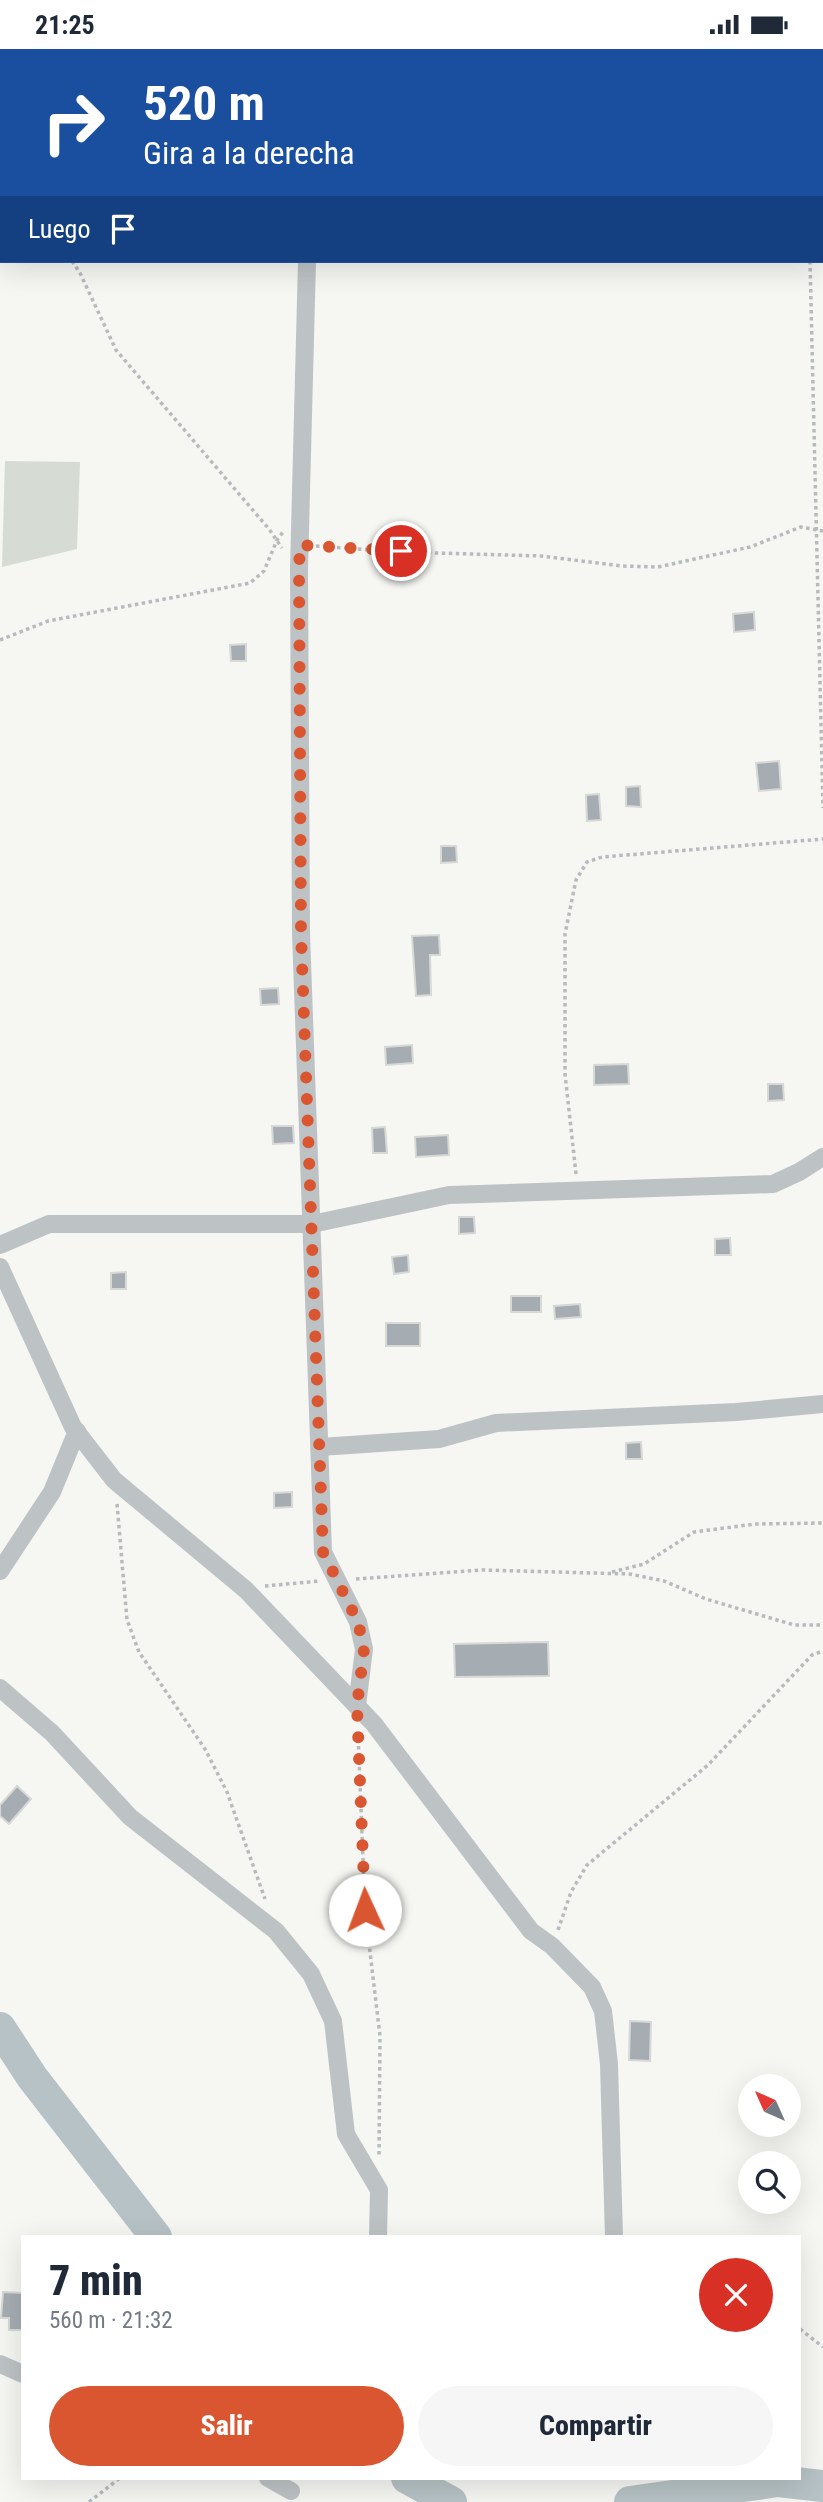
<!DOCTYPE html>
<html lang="es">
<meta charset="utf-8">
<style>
:root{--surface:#fff;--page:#f6f6f7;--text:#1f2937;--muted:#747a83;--accent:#d95631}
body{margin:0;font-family:"Roboto Condensed",sans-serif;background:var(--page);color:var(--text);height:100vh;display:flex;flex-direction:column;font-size:26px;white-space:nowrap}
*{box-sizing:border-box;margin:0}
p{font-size:23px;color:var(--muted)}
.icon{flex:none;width:38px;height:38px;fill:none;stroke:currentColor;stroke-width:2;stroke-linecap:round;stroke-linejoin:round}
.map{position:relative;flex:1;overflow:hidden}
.side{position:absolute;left:21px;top:2186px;width:780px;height:245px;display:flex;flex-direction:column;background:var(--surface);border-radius:0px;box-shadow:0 7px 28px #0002}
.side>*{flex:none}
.banner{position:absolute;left:0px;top:0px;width:824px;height:214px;box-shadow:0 7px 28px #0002;background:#1a4fa0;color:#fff;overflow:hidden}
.needle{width:46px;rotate:315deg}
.buttons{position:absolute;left:738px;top:2025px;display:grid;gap:14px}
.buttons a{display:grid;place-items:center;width:63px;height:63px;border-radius:50%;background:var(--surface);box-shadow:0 7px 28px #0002;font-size:35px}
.pin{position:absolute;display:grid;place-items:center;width:60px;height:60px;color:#fff;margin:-30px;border:4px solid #fff;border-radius:50%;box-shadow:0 2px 7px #0007}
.me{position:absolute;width:77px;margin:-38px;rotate:358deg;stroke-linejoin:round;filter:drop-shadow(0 0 5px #0008)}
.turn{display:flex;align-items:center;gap:24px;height:147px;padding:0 28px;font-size:32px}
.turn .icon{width:91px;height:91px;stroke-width:2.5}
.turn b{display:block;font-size:49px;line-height:60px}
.then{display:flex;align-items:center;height:66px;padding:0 28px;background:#0003;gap:14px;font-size:26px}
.round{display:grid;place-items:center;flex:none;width:74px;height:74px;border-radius:37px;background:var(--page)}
.summary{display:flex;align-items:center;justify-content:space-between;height:119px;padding:0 28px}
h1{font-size:42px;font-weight:800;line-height:52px}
.button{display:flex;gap:14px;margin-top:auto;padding:14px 28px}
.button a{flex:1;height:80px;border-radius:42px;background:var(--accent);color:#fff;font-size:28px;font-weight:800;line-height:80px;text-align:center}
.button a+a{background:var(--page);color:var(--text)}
.status{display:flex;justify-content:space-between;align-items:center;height:49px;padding:0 35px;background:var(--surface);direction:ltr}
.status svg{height:19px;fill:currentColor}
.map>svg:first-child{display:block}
.green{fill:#d6dbd3}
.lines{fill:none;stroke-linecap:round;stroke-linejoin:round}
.river{stroke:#b6c2c5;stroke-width:32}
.building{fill:#a5adb3;stroke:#d8d8d6;stroke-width:2}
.path{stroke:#b8bbbd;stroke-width:3.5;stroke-dasharray:3.5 3.5;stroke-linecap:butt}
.street{stroke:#bdc2c5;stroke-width:18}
.route{stroke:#d95631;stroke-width:12;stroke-dasharray:0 21.6}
</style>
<div class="status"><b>21:25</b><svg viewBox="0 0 49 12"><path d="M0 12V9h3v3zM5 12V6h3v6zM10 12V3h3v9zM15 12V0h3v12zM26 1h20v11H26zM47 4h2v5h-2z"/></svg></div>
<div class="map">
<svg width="823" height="2453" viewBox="0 0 823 2453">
<rect width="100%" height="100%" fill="#f6f6f3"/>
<path class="green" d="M5 412 80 413 77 500 2 518Z"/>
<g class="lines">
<g class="river">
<path d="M0 1979 32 2028 156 2188"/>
<path d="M407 2429 451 2453"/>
<path d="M630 2453 778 2432 823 2437"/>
</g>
</g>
<g class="building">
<path d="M754 563 755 581 734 583 733 565Z"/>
<path d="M246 595V612H231L230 596Z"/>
<path d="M779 712 781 740 759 742 756 714Z"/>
<path d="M640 737 641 758 626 757V738Z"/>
<path d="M599 745 601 771 587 772 586 746Z"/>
<path d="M441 797H456L457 813 441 814Z"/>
<path d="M439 886 440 906H430L431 946 416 947 412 887Z"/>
<path d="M278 939 279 955 261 956 260 940Z"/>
<path d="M412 996 413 1014 386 1016 385 998Z"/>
<path d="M628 1015 629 1035 594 1036V1016Z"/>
<path d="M768 1035H783L784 1051 768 1052Z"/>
<path d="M272 1077H293L294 1094 273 1095Z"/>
<path d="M385 1078 387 1104H373L372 1079Z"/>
<path d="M448 1086 449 1106 416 1108 415 1088Z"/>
<path d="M459 1168H474L475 1184 459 1185Z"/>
<path d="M730 1189 731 1206H715V1190Z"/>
<path d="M408 1206 409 1223 394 1225 392 1208Z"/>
<path d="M126 1223V1240H111V1224Z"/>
<rect x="511" y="1247" width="30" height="16"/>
<path d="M580 1255 581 1268 555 1270 554 1257Z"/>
<rect x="386" y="1274" width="34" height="23"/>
<path d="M641 1393 642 1410H626V1394Z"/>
<path d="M292 1443V1458L274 1459V1444Z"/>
<path d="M548 1593 549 1627 455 1628 454 1595Z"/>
<path d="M17 1737 31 1750 9 1775 0 1767V1756Z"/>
<path d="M630 1972 651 1973 650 2012 629 2011Z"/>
<path d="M3 2243 23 2244V2281H9V2269H1Z"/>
</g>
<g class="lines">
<g class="path">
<path d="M805 0V2"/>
<path d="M0 123 2 124"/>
<path d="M72 212 80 224 116 301 269 480 282 499"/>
<path d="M810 212 823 759"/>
<path d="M316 497 401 503 541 507 622 517 658 518 750 498 801 478 823 482"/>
<path d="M0 591 48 572 250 534 264 522 277 491 283 483"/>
<path d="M576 1125 565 1025V885L576 831 587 813 602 808 823 790"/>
<path d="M117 1455 127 1571 139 1603 205 1700 227 1743 265 1850"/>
<path d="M612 1523 644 1515 694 1483 755 1475 823 1474"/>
<path d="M356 1530 483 1521 630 1525 664 1532 706 1550 794 1576H823"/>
<path d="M265 1537 320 1532"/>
<path d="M358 1683 365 1861 380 1987 379 2108"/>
<path d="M558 1881 571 1843 587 1816 708 1716 812 1606 823 1602"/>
<path d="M800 2280 823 2298"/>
<path d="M89 2453 120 2429"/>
</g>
<g class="street">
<path d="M315 2V0"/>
<path d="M307 212 299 520 301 884 323 1503 358 1573 364 1600 357 1657"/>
<path d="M0 1196 49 1175H312L449 1146 773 1135 799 1123 823 1108"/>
<path d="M0 1218 73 1378 114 1431 246 1541 374 1675 531 1882 552 1897 592 1938 603 1962 609 2015 614 2188"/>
<path d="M320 1398 439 1390 496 1374 736 1363 823 1355"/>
<path d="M0 1522 52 1443 77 1382"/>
<path d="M0 1639 52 1684 130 1768 276 1882 311 1925 333 1972 346 2085 379 2141 378 2188"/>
<path d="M0 2315 23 2325"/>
<path d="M268 2429 291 2442"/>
</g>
</g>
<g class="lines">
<path class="route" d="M365 1861 357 1657 364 1600 358 1573 323 1503 301 884 299 520 300 496 401 502"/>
</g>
</svg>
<div class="buttons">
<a><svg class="needle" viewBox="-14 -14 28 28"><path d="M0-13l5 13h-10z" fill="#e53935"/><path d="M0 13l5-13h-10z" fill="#747a83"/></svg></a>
<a><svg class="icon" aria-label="search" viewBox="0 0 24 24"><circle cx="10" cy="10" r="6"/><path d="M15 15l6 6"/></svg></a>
</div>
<div class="pin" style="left:401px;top:502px;background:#d93025"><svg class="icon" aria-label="arrive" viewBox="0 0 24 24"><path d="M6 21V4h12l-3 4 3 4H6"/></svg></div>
<svg class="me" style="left:365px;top:1861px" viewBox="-20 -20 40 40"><circle r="19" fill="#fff"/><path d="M0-13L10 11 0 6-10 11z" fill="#d95631"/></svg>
<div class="banner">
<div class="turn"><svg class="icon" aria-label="right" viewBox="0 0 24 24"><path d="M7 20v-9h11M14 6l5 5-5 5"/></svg><div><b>520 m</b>Gira a la derecha</div></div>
<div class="then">Luego<svg class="icon" aria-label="arrive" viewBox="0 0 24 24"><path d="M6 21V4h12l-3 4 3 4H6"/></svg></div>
</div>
<section class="side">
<div class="summary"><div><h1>7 min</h1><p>560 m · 21:32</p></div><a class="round" style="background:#d93025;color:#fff"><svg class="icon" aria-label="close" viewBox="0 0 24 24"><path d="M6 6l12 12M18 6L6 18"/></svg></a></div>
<div class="button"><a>Salir</a><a>Compartir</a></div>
</section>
</div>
